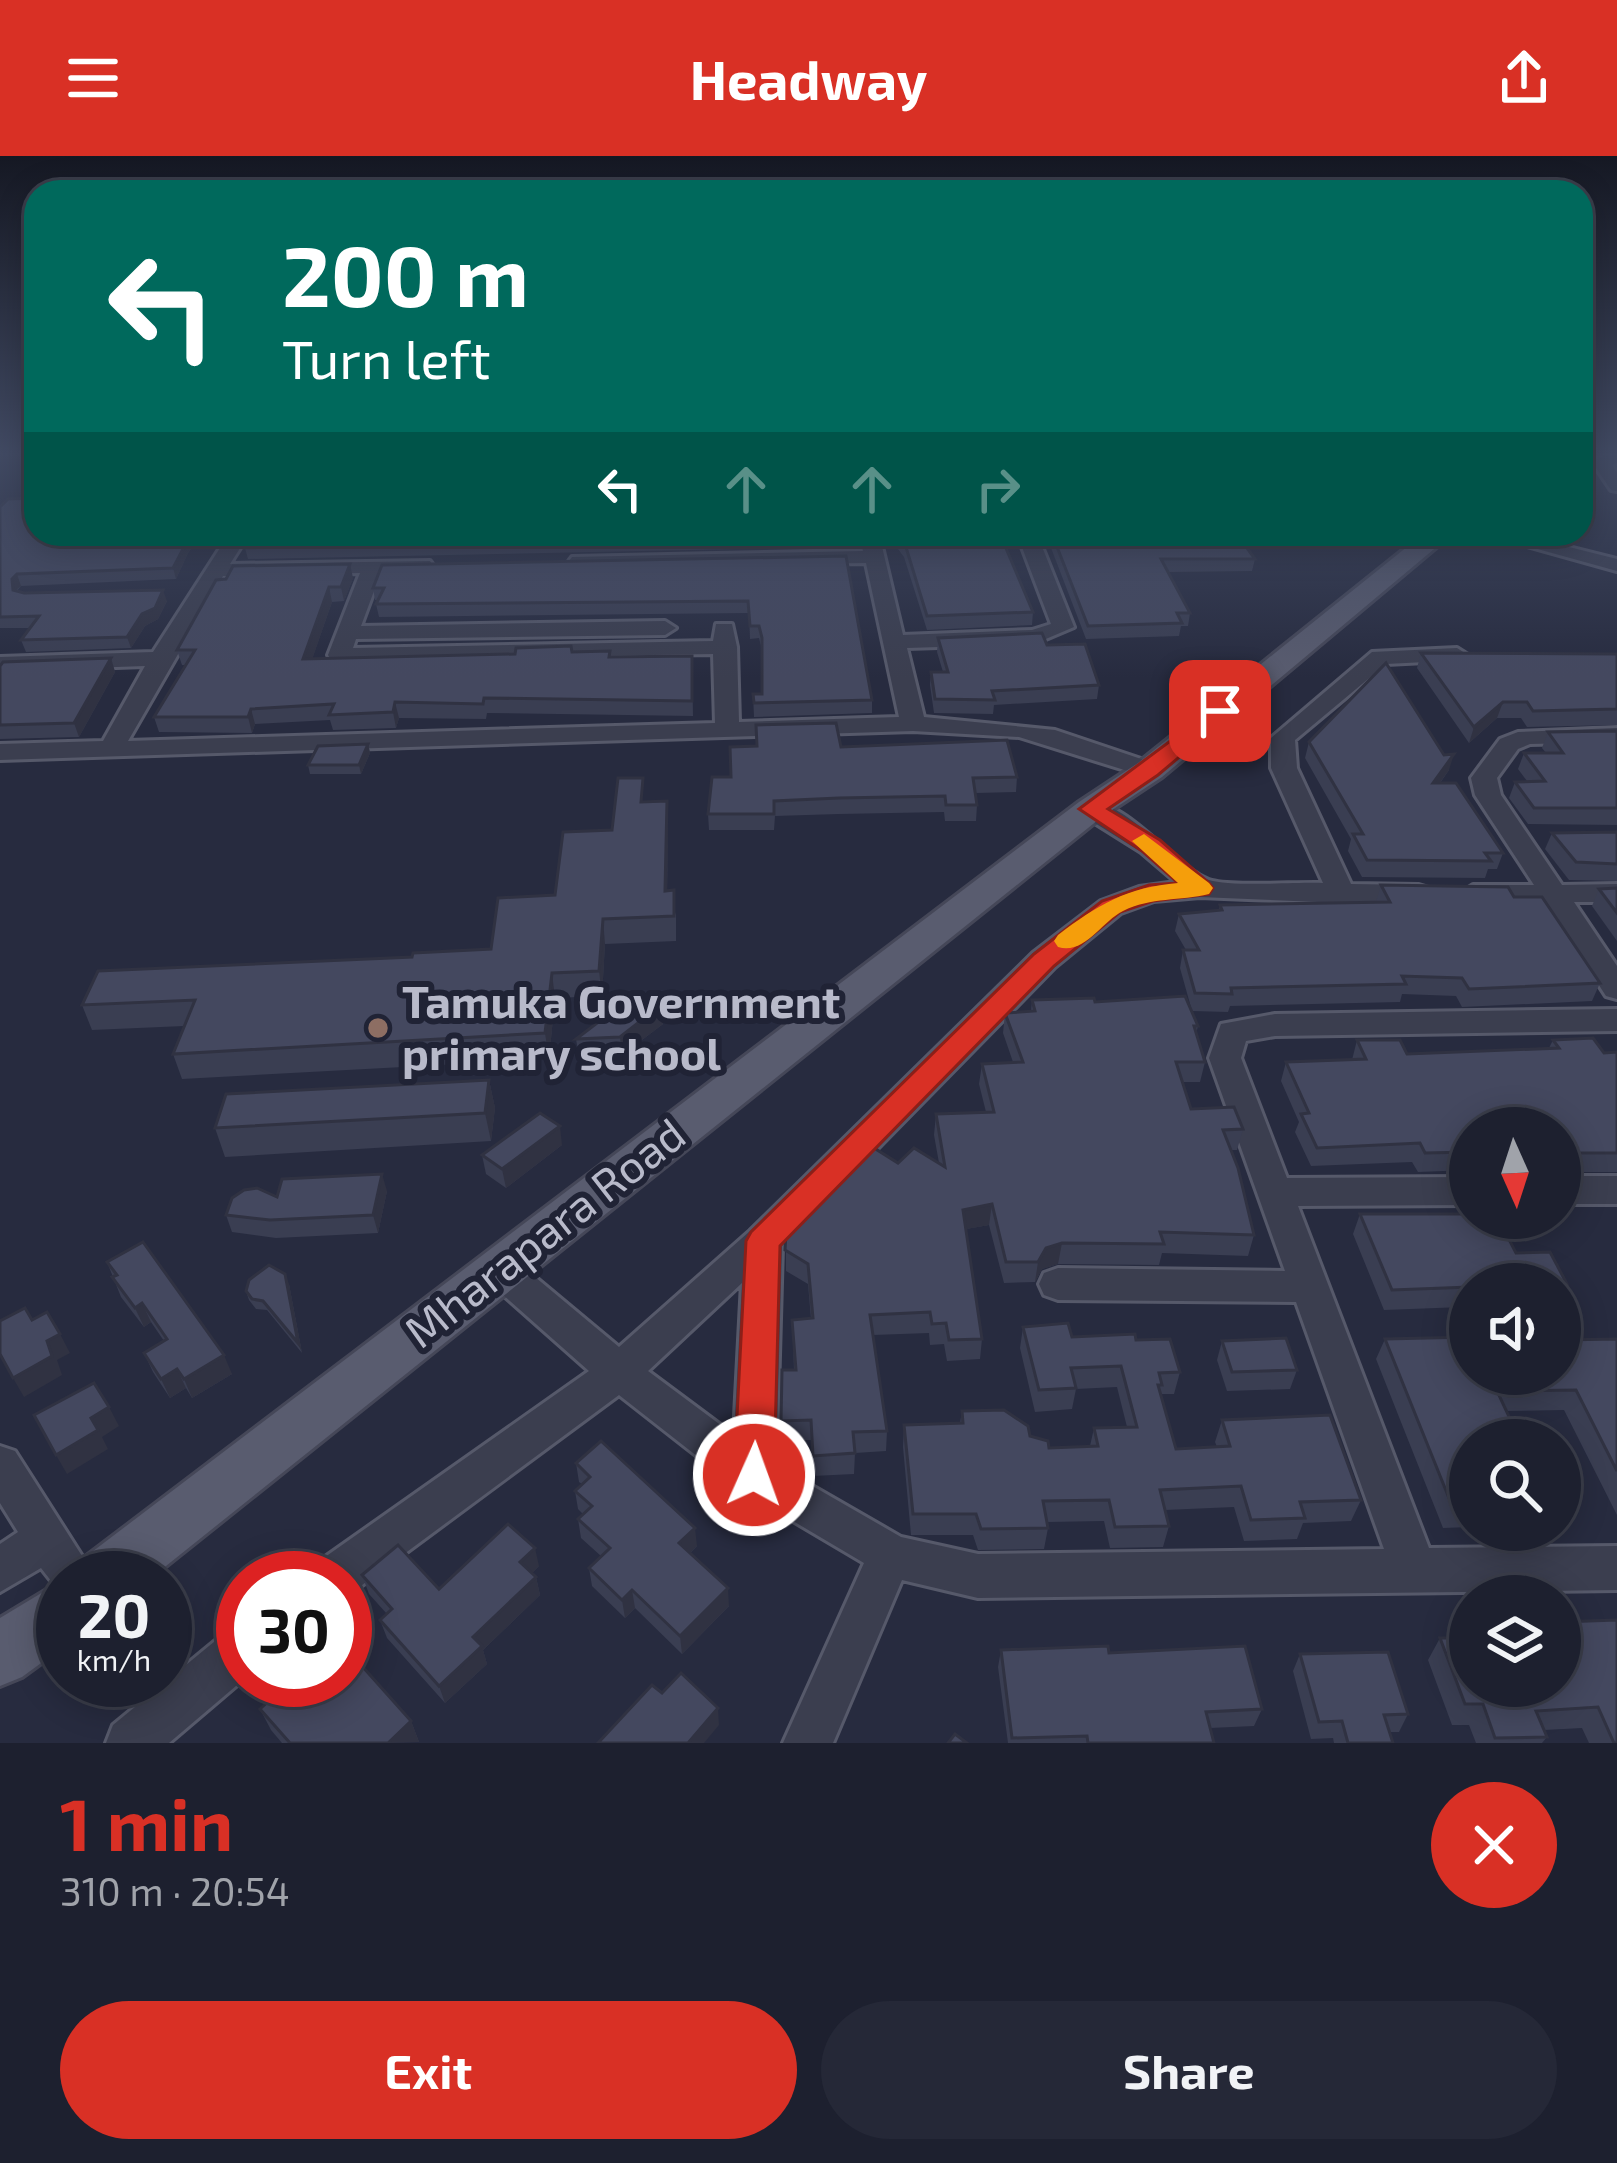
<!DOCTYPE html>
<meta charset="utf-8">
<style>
:root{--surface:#1d202f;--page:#252837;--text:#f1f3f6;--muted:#a0a3aa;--line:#3b3e4b;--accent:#d93025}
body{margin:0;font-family:"Exo 2",sans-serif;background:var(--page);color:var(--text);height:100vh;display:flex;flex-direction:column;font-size:45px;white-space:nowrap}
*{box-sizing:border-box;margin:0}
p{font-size:39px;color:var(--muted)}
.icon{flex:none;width:66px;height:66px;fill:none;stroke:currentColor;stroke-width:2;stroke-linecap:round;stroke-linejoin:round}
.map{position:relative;height:1587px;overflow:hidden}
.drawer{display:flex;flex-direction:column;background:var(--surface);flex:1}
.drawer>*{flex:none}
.banner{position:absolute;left:24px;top:24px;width:1569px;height:366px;border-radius:36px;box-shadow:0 6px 30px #0003,0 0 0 3px var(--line);background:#00695c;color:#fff;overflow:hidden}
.needle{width:78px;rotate:177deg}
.buttons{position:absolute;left:1449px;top:951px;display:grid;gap:24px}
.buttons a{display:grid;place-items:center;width:132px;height:132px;border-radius:50%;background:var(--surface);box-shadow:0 6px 30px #0003,0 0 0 3px var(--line);font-size:60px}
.speed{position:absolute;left:36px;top:1395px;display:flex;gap:24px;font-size:60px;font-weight:700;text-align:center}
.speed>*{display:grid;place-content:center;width:156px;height:156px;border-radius:50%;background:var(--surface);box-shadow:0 6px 30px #0003,0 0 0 3px var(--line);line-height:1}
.speed small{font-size:30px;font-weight:400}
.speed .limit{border:18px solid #d22;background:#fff;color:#111}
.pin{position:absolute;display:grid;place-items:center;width:102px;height:102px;color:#fff;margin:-51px;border-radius:24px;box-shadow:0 6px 18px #0006}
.me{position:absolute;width:132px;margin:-66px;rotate:2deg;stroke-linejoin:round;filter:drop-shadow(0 0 9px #0008)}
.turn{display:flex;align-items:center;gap:42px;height:252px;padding:0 60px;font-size:54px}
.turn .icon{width:156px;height:156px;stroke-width:2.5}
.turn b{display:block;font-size:84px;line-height:102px}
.lanes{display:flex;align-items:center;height:114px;padding:0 60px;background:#0003;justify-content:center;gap:60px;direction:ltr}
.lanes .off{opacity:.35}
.round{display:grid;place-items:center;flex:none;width:126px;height:126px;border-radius:63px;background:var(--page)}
.summary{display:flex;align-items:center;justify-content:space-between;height:204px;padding:0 60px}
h1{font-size:72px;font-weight:700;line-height:90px;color:var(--accent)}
.primary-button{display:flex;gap:24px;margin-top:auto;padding:24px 60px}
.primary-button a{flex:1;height:138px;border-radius:72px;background:var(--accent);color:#fff;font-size:48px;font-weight:700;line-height:138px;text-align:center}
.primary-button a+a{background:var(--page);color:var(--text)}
header{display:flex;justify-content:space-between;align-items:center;height:156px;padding:0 60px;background:var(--accent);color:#fff;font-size:54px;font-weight:700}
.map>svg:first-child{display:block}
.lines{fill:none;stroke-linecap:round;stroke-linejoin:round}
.minor-casing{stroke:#56596a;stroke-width:6}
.major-casing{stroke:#454758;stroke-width:6}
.minor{fill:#3b3e4f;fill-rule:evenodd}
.major{fill:#595c6f;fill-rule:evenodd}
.wall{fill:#3a3e52}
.shaded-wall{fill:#303242}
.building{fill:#44485f;stroke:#303242;stroke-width:3}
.route{fill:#d93025;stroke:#8d1f18;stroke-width:3}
.slow{fill:#f59e0b}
.education-dot{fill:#8d6e63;stroke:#202335;stroke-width:4.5}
.labels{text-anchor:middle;stroke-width:12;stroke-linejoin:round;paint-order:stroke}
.poi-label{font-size:45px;font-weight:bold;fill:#b8baca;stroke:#202335;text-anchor:start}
.street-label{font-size:45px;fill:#b8baca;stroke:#202335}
</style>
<header><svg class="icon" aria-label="menu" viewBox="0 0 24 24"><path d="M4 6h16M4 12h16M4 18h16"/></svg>Headway<svg class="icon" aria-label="share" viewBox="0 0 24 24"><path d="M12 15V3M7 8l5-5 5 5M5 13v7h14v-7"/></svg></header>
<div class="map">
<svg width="1617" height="1587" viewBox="0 0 1617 1587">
<rect width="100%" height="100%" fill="#272b3f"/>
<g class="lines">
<g class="minor-casing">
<g id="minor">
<path d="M1604 300H1617V307L1612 309 1617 317V335L1611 334 1592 306Z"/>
<path d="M229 378H249L230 408 430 405 433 409 423 415 381 416 361 470 665 465 676 472 665 479 356 483 353 492 713 485 716 468H732L737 491 739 566 899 561 866 407 579 411 569 405 572 401 863 395 859 378H879L903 479 1032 474 1051 468 1017 378H1037L1074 471 1034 488 907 492 924 561 1055 574 1159 609 1163 614 1150 622 1019 581 913 575 0 604V588L103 585 145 510 0 515V501L153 496ZM360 417 328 499 331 504 713 498 715 567 128 585 223 420Z"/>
<path d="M1484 378H1517L1617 403V415Z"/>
<path d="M1457 492 1468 499 1465 504 1386 508 1295 584 1297 612 1351 728 1419 729 1429 732 1433 738 1429 744 1342 747 1200 741 1154 745 1121 757 1055 811 782 1090 776 1309 901 1381 978 1398 1384 1393 1296 1146 1058 1144 1044 1139 1039 1128 1044 1117 1058 1112 1285 1115 1209 902 1221 868 1275 858 1617 853V875L1275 880 1246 885 1241 902 1287 1022 1470 1021V1049L1298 1050 1429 1392 1617 1390V1434L978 1442 902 1424 833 1587H783L864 1407 739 1333 619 1239 350 1438 345 1440V1422H311L318 1406 589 1215 485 1123 479 1112 485 1101 498 1097 511 1101 619 1191 750 1075 1033 797 1101 745 1139 731 1176 726 1141 696 1082 659 1078 653 1082 647C1123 637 1176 713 1209 724 1230 731 1296 726 1323 727L1271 612V582L1372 496ZM742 1127 734 1279 648 1215Z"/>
<path d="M1617 572V586L1530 588 1518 593 1497 622 1501 639 1562 729 1617 728V746H1574L1617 810V843L1606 840 1545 746 1473 747 1459 738 1473 729H1534L1475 639 1471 622 1500 583 1518 576Z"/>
<rect x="1560" y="1020" width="57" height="28"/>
<path d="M0 1290 15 1295 96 1422H63V1440L41 1412 0 1436V1388L18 1376 0 1347Z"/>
<path d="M243 1469V1524L169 1587H106L113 1569 226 1476Z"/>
</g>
</g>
<g class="major-casing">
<g id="major">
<path d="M1423 378H1452L1162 621 1103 660 151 1422H75L84 1402 1079 646 1138 607Z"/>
<path d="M63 1424V1491L22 1521 0 1530V1462Z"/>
</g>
</g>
<use href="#minor" class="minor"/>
<use href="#major" class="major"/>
</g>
<g class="wall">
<path d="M0 351 36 378H202L188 397 176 423 21 430 17 435 24 437 167 445 158 463 145 470 131 492 26 496 21 484 31 472H0Z"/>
<path d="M893 378H1000L1033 456 1032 469 927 474 904 401 895 389Z"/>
<path d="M1049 378H1237L1255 403 1252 415 1168 416 1190 457 1188 470H1181L1179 480 1086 483 1048 384Z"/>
<path d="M843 380V391L248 403 245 392Z"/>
<path d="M846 400 872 544V557L754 561 753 538H762V494L759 482 750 483 749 457 379 461 376 448 378 444H375L373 432Z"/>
<path d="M353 422 344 445 332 446 312 503 572 496 610 501 692 500 693 560 487 557 486 563 399 562 396 572 333 574 330 564 255 568 252 577 159 576 154 561 186 509H182L177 494Z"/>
<path d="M938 482 1047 489 1099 529 1097 543 994 549 993 558 934 557 930 529 931 516H943L937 496Z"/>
<path d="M1421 497 1617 498V569L1527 571 1521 562H1497L1469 587 1417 512Z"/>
<path d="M111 502 115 516 79 581 0 583V510Z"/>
<path d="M1617 575V669L1528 668 1509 642 1515 626 1527 625 1518 613 1524 597H1546L1542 592 1548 576Z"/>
<path d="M1309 586 1449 614 1440 627 1503 697 1497 713H1488L1485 722 1362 721 1348 695 1351 683 1305 602Z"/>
<path d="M368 588 370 597 361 618H310L308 609Z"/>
<path d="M841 591 1017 621 1016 636 976 637 977 649 976 665H945L944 656 839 658 775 660 774 674H709L708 658 731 621Z"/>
<path d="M645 646 668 669 667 734 676 759V785L605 788 602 840 555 842 549 903 182 923 173 898 184 870 92 874 82 849 412 801 491 793 555 739 612 674Z"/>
<path d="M1617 676V725L1569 724 1545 693 1552 677Z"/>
<path d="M1381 729 1514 741 1600 827 1592 845 1462 851 1456 840 1402 838 1400 846 1230 850 1228 856 1192 855 1180 812 1183 794H1186L1175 775 1179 758 1219 754 1220 749 1376 746Z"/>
<path d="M1617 732V785L1592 750 1599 733Z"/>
<path d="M1032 844 1095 846 1198 870 1196 878 1205 906 1200 926H1182L1191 953 1243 973 1237 994H1231L1254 1079 1248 1100 1162 1097 1159 1109 1058 1108 1042 1113 1035 1126 1004 1127 989 1069 966 1073 982 1183 980 1203 947 1205 944 1188 930 1189 929 1177 873 1179 887 1275 886 1295 855 1297 854 1318 813 1320 811 1284 781 1285V1265L794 1214 792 1164 811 1163 808 1128 786 1115V1077L898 1007H939L934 979 936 958 986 956 979 928 982 908 1013 906 1003 877 1005 857 1031 855Z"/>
<path d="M661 849 663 868 622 899 579 901 576 883Z"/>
<path d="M1357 884 1407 898 1549 892 1553 884 1604 897 1617 896V1016H1562L1560 1020V972H1470V1014L1418 1016 1412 1006 1311 1010 1295 976 1299 966 1281 925 1286 906 1352 904Z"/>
<path d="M489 924 495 952 491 985 225 1001 215 972Z"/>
<path d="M562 989 506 1032 486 1018 482 999Z"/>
<path d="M387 1035 378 1077 276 1082 232 1076 226 1059 277 1041Z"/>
<path d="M1360 1058 1516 1097 1567 1128 1560 1141V1128H1470V1166L1463 1151 1384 1154 1353 1078Z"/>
<path d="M107 1106 232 1218 192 1242 186 1232 170 1242 153 1216 144 1197 164 1185 151 1166 144 1171 121 1141Z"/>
<path d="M289 1128 302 1197 267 1154 256 1153 249 1144 246 1135Z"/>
<path d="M1023 1171 1072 1181 1136 1184 1180 1216 1174 1238H1161L1176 1293 1217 1291 1215 1286 1222 1264 1361 1344 1351 1365 1303 1367 1297 1383 1244 1385 1234 1351 1165 1354 1169 1370 1163 1391 1110 1392 1104 1365 1047 1366 1048 1372 1044 1393 978 1394 973 1379H911L903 1291 904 1269 960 1267 962 1255 1030 1280 1049 1292 1090 1290 1094 1272 1127 1271 1117 1231 1076 1233 1072 1253 1035 1256 1020 1192Z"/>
<path d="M1385 1183 1470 1218 1617 1183V1359L1564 1254 1506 1255 1470 1284V1371L1443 1372 1376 1203Z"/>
<path d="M1222 1185 1297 1214 1290 1233 1227 1235 1217 1204Z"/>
<path d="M576 1307 697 1390 690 1397 729 1450 682 1498 635 1452 625 1462 592 1430 589 1412 601 1400 581 1382 578 1363 583 1358 578 1353 575 1335 582 1328 579 1326Z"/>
<path d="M539 1410 532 1417 536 1421 540 1439 483 1494 487 1508 445 1547 387 1482 380 1464 387 1458 369 1438 362 1419 439 1433Z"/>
<path d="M1560 1466 1617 1587H1589L1582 1572 1544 1574 1547 1581 1542 1587H1476L1469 1569H1452L1428 1504 1440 1482 1560 1530Z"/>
<path d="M1001 1494 1109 1497 1262 1553 1254 1570 1210 1572 1214 1587H1008L998 1511Z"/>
<path d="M1300 1498 1408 1558 1399 1576H1389L1393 1587H1334L1333 1582 1311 1583 1293 1515Z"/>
<path d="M260 1553 411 1565 419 1586 282 1587 271 1574Z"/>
</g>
<g class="shaded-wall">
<path d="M191 378H202L188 397 176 423 173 412Z"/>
<path d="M350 408 353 422 344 445 341 431Z"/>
<path d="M17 418 21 430 16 434H13L12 423Z"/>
<path d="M329 431 332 446 307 518 303 503Z"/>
<path d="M163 434 167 445 158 463 145 470 131 492 127 481 142 458Z"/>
<path d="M111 502 115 516 79 581 74 567Z"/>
<path d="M395 546 399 562 396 572 393 556Z"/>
<path d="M1503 546 1497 562 1469 587 1474 571Z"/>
<path d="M251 553 255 568 252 577 248 561Z"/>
<path d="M368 588 370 597 361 618 359 609Z"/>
<path d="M1454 598 1449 614 1428 643 1433 627Z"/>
<path d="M667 645 668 669 667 759 665 735Z"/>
<path d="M603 763 605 788 602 840 599 815Z"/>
<path d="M552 817 555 842 549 903 545 877Z"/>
<path d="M661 849 663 868 622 899 620 881Z"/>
<path d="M489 924 495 952 491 985 485 957Z"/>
<path d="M560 970 562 989 506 1032 502 1013Z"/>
<path d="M382 1018 387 1035 378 1077 373 1059Z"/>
<path d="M992 1048 989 1069 961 1074 963 1054Z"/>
<path d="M1062 1087 1058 1108 1042 1113 1035 1126 1038 1106 1046 1092Z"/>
<path d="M285 1118 289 1128 302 1197 298 1187Z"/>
<path d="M142 1147 151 1166 144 1171 135 1152Z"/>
<path d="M60 1178 70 1197 57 1204 62 1219 24 1241 13 1222 47 1185Z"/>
<path d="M224 1199 232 1218 192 1242 184 1223Z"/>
<path d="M177 1213 186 1232 170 1242 161 1223Z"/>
<path d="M109 1251 119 1270 102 1281 108 1293 67 1318 56 1299 91 1262Z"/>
<path d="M695 1372 697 1390 681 1405 679 1387Z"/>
<path d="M535 1392 539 1410 525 1425 520 1406Z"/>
<path d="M536 1421 540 1439 483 1494 487 1508 445 1547 439 1530 473 1481Z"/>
<path d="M728 1432 729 1450 682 1498 680 1480Z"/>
<path d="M632 1434 635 1452 625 1462 622 1444Z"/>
<path d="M718 1552 719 1569 704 1587H688Z"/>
<path d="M411 1565 419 1586 388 1587Z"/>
</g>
<g class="building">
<path d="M36 342V378H191L173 412 17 418 12 423 13 434 24 437 163 434 155 452 142 458 127 481 21 484 39 460 0 461V351L8 343Z"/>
<path d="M254 378H843V380L245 392Z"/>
<path d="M897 378H1000L1033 456 927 460 905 388Z"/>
<path d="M1052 378H1237L1255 403H1161L1190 457H1177L1182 467 1088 470Z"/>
<path d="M846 400 872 544 754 547 753 538H762V482L759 470H750L748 445 376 448 384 432H373L382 409Z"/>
<path d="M350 408 341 431H329L303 503 515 498 516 492 571 490 572 496 610 495 609 501 692 500V545L484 542 483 548 395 546 393 556 329 559 334 548 251 553 248 561H154L195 494H177L216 424 226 423 233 410Z"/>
<path d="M1042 477 1047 489 1085 488 1099 529 992 535 995 544 935 543 931 516H948L938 482Z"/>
<path d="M1421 497 1617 498V553L1533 555 1527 546H1503L1474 571Z"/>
<path d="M111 502 74 567 0 569V510L3 506Z"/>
<path d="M1386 507 1444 599 1454 598 1433 627H1456L1503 697H1485L1491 705 1367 704 1353 678H1363L1309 586Z"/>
<path d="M836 567 841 591 1007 584 1017 621 973 622 977 649H946L945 640 839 642 774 645V658H708L712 621H731L730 591 757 590 756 569Z"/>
<path d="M1617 575V652H1534L1515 626 1545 625 1524 597H1563L1548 576Z"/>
<path d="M368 588 359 609H308L318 590Z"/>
<path d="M618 622H643L641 646 667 645 665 735 674 734V760L603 763 599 815 552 817 545 877 173 898 195 844 82 849 98 815 412 801 413 797 491 793 498 742 555 739 563 676 612 674Z"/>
<path d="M1617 676V708L1576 706 1552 677Z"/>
<path d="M1381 729 1508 731 1514 741H1542L1600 827 1469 833 1462 822 1402 820 1406 828 1231 832 1232 838 1195 837 1183 794H1199L1179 758 1222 754 1220 749 1390 746Z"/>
<path d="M1617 732V757L1599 733Z"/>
<path d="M638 836 661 849 620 881 576 883Z"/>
<path d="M1185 840 1198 870H1194L1205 906H1176L1191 953 1234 951 1243 973 1223 974 1238 1012 1254 1079 1160 1076 1164 1088 1062 1087 1046 1092 1038 1106H1006L992 1048 963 1054 982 1183 949 1184 946 1167 932 1168 930 1156 870 1159 887 1275 853 1276 855 1297 813 1300 811 1264 781 1265 782 1214H796L792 1164 813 1162 808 1108 785 1094 786 1077 874 992 898 1007 914 992 945 1011 936 958 994 956 982 908 1023 906 1005 857 1035 855 1032 844 1094 842 1095 846Z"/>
<path d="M1593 882 1604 897 1617 896V997H1569L1564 1010 1560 1011V972H1470V996L1425 997 1420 987 1317 992 1301 958 1309 957 1286 906 1366 903 1357 884H1400L1407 898 1559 892 1553 884Z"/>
<path d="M489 924 485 957 215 972 226 938Z"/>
<path d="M540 957 560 970 502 1013 482 999Z"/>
<path d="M382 1018 373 1059 270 1064 226 1059 232 1042 244 1034 257 1032 277 1041 282 1023Z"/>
<path d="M1360 1058H1470V1062H1498L1516 1097 1550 1096 1567 1128H1470V1131L1392 1134Z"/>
<path d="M143 1086 224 1199 184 1223 177 1213 161 1223 144 1197 167 1183 142 1147 135 1152 112 1121 117 1119 107 1106Z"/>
<path d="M269 1109 285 1118 298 1187 263 1145 252 1143 246 1135 249 1124Z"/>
<path d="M25 1152 32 1164 47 1156 60 1178 47 1185 52 1200 13 1222 0 1198V1165Z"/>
<path d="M1068 1167 1072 1181 1135 1178 1136 1184 1170 1183 1180 1216 1159 1217 1162 1229H1158L1176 1293 1230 1290 1222 1264 1330 1259 1361 1344 1300 1346 1305 1362 1251 1364 1241 1330 1160 1334 1169 1370 1115 1371 1109 1344 1043 1345 1048 1372 981 1373 976 1358H913L904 1269 963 1267 962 1255 1004 1254 1028 1270 1030 1280 1048 1285 1049 1292 1098 1290 1094 1272 1137 1271 1121 1210 1071 1212 1076 1232 1039 1234 1023 1171Z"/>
<path d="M1470 1181V1218H1560V1184L1617 1183V1315L1576 1234 1497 1235 1520 1284H1470V1352H1453L1385 1183Z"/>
<path d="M1286 1182 1297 1214 1232 1216 1222 1185Z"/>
<path d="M94 1227 109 1251 91 1262 98 1274 56 1299 34 1259Z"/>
<path d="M601 1285 695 1372 679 1387 728 1432 680 1480 632 1434 622 1444 589 1412 610 1392 578 1363 592 1350 575 1335 590 1321 576 1307Z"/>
<path d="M508 1368 535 1392 520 1406 536 1421 473 1481 482 1490 439 1530 380 1464 392 1453 362 1419 398 1389 439 1433Z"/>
<path d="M1617 1464V1587H1614L1598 1551 1536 1555 1547 1581 1495 1582 1483 1548H1465L1440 1482H1470V1530H1560V1487H1570L1560 1466Z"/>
<path d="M1108 1490 1109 1497 1245 1490 1262 1553 1206 1556 1214 1587H1088L1087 1580 1012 1582 1001 1494Z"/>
<path d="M345 1491 411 1565 388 1587H290L260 1553 292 1524H345Z"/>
<path d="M1388 1496 1408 1558 1384 1559 1393 1587H1348L1342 1565 1319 1566 1300 1498Z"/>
<path d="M681 1517 718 1552 688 1587H598L652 1529 662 1537Z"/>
<path d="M955 1578 967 1587H948Z"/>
</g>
<linearGradient id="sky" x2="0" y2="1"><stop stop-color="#151823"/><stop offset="0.57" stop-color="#414a63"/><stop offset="1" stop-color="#414a63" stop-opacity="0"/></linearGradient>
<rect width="1617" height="522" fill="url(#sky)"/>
<path class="route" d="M1220 548 1231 555 1228 560 1158 619 1108 653 1160 684 1209 727 1213 732 1209 738 1153 745 1120 756 1054 810 780 1090 774 1319 768 1332 754 1337 740 1332 734 1319 746 1085 751 1076 1034 798 1102 745 1149 729 1178 727 1142 695 1079 653Z"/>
<path class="slow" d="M1144 678 1209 727 1213 732 1209 738C1180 745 1151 741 1123 755 1101 766 1085 799 1058 791L1054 785 1058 779C1097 749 1128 731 1178 727L1132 685Z"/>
<circle class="education-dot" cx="378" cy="872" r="12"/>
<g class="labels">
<g class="poi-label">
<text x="402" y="862">Tamuka Government<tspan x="402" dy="52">primary school</tspan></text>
</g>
<g class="street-label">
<text transform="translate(545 1077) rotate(-38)" y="16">Mharapara Road</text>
</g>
</g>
</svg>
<div class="buttons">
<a><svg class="needle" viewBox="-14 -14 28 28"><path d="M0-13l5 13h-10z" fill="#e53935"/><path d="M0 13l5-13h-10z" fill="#a0a3aa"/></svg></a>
<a><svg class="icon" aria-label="sound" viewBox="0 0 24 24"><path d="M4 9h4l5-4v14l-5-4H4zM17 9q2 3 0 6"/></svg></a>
<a><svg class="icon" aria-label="search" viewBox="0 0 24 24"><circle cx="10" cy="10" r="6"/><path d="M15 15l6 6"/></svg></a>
<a><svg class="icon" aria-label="layers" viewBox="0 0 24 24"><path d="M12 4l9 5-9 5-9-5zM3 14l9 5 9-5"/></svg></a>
</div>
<div class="speed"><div>20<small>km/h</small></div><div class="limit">30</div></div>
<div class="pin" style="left:1220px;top:555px;background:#d93025"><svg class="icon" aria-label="arrive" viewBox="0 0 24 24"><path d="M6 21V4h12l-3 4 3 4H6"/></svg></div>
<svg class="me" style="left:754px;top:1319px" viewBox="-20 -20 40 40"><circle r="17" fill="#d93025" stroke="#fff" stroke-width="3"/><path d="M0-11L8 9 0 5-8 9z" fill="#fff"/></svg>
<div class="banner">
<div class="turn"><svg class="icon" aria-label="left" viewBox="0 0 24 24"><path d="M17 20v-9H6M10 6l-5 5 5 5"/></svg><div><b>200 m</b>Turn left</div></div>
<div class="lanes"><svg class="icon" aria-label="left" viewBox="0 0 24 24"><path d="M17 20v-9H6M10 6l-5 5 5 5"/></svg><svg class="icon off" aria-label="ahead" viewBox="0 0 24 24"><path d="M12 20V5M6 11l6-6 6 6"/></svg><svg class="icon off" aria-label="ahead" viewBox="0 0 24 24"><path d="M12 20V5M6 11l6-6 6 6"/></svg><svg class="icon off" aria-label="right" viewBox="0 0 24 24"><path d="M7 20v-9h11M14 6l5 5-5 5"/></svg></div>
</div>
</div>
<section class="drawer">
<div class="summary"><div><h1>1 min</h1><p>310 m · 20:54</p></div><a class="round" style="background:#d93025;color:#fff"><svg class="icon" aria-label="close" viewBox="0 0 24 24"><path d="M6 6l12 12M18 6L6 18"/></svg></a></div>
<div class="primary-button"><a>Exit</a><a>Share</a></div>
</section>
